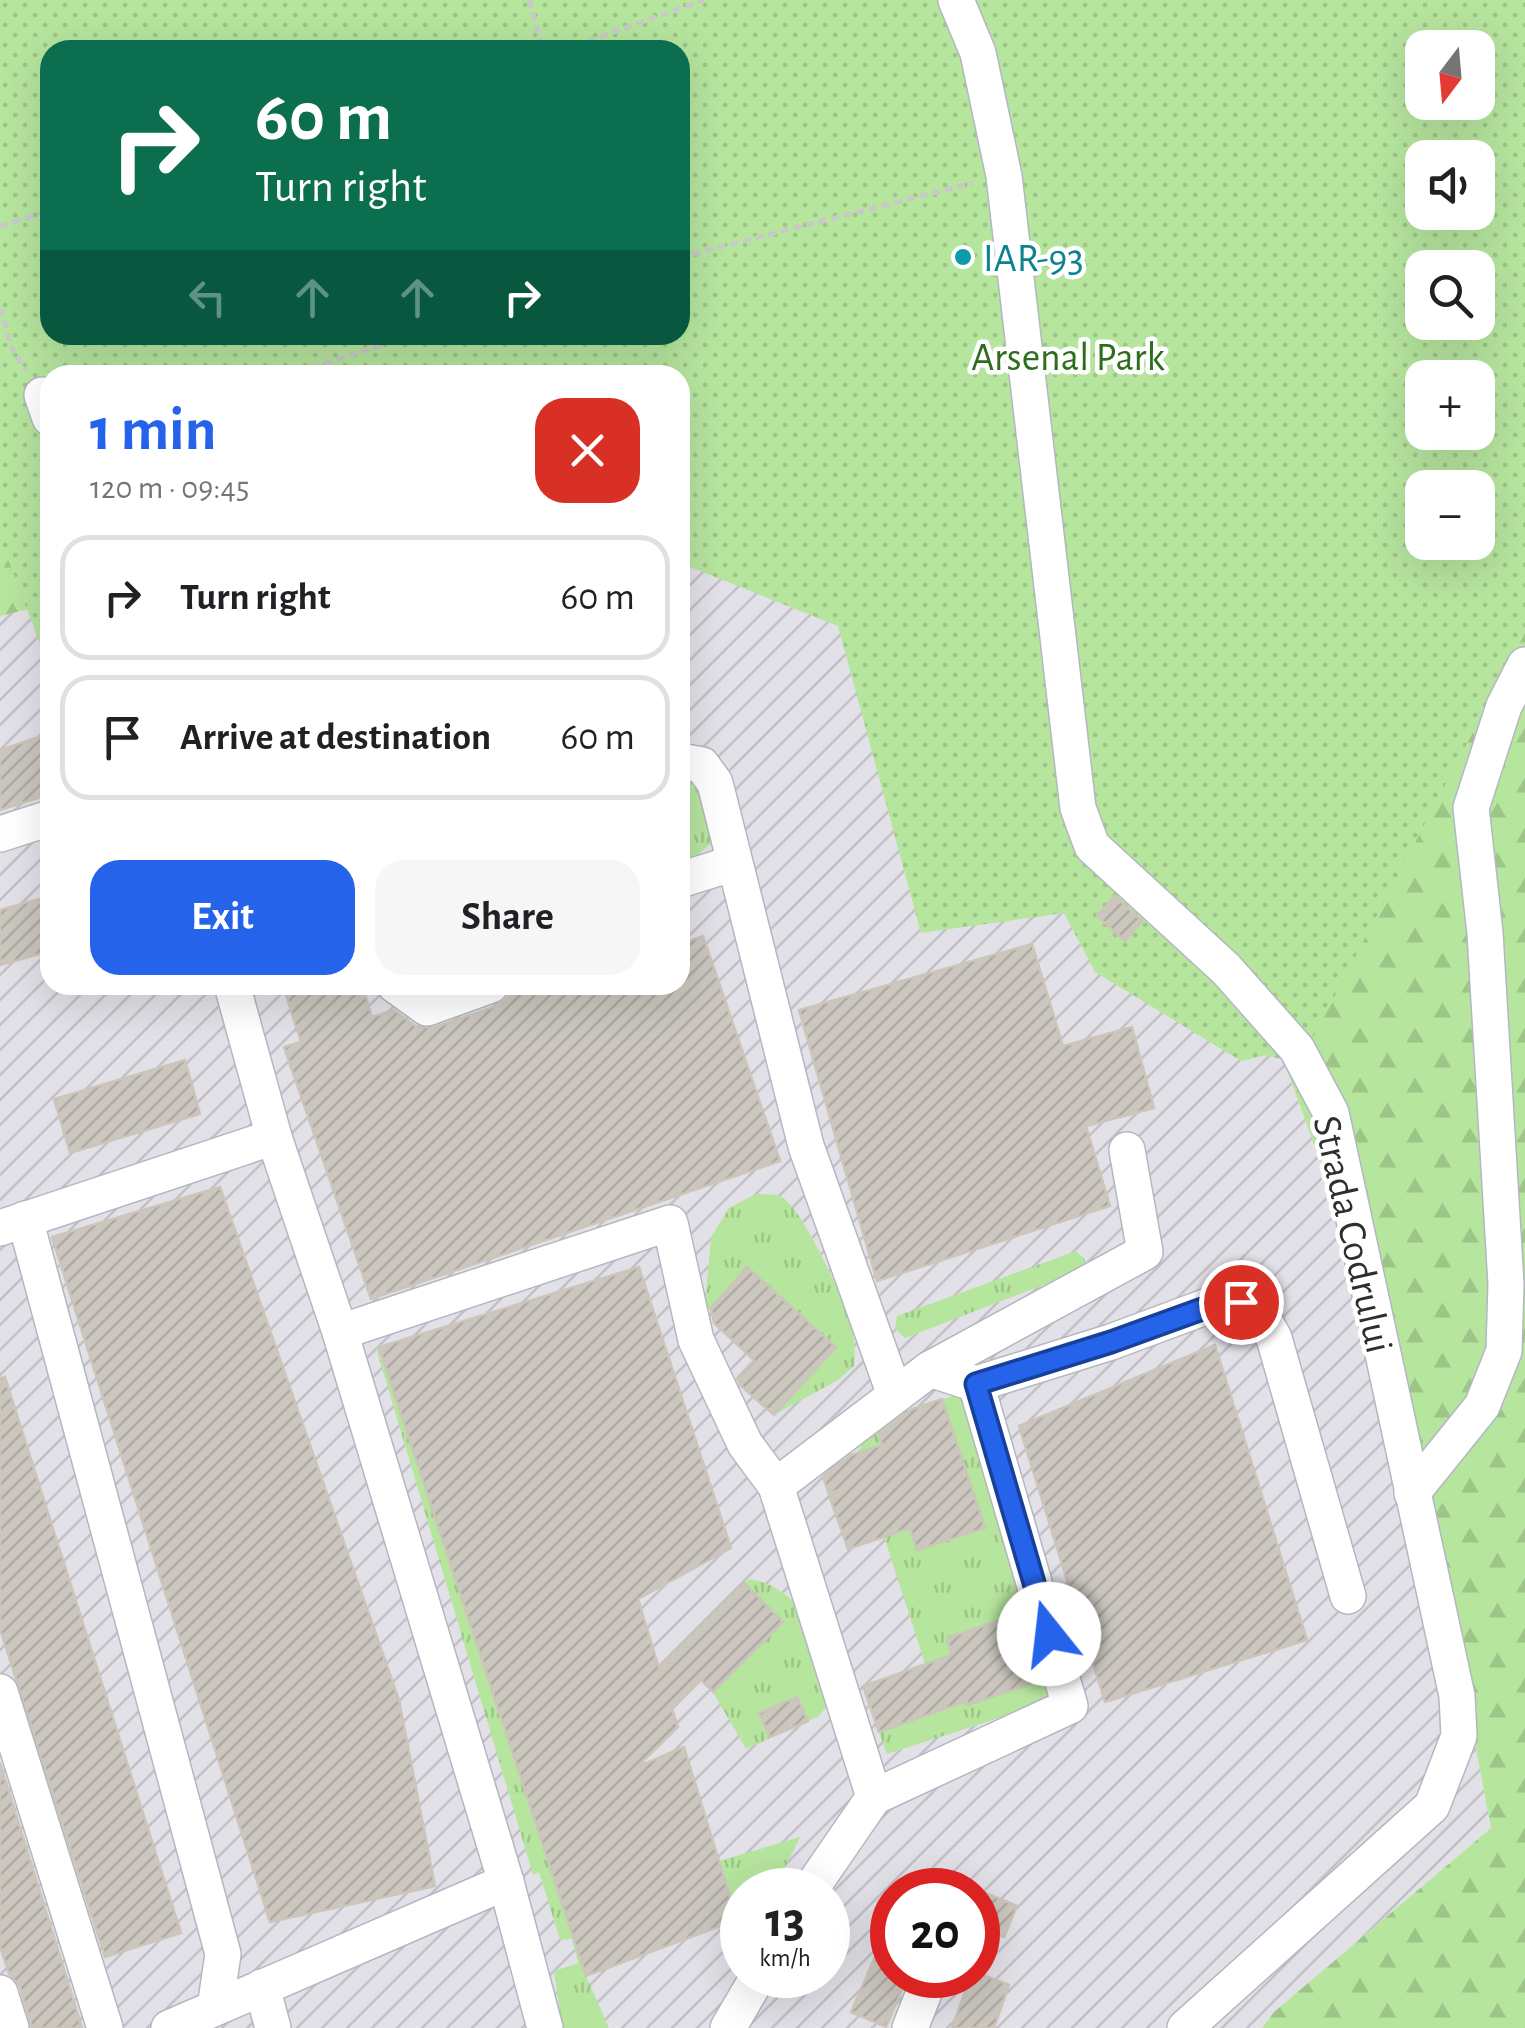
<!DOCTYPE html>
<meta charset="utf-8">
<style>
:root{--surface:#fff;--page:#f6f6f6;--text:#202124;--muted:#757577;--line:#e0e0e0;--accent:#2563eb}
body{margin:0;font-family:"Alegreya Sans",sans-serif;background:var(--page);color:var(--text);height:100vh;display:flex;flex-direction:column;font-size:38px;white-space:nowrap}
*{box-sizing:border-box;margin:0}
p{font-size:32px;color:var(--muted)}
.icon{flex:none;width:55px;height:55px;fill:none;stroke:currentColor;stroke-width:2;stroke-linecap:round;stroke-linejoin:round}
.map{position:relative;flex:1;overflow:hidden}
.panel{position:absolute;left:40px;top:365px;width:650px;height:630px;display:flex;flex-direction:column;background:var(--surface);border-radius:30px;box-shadow:0 10px 40px #0002}
.panel>*{flex:none}
.banner{position:absolute;left:40px;top:40px;width:650px;height:305px;border-radius:30px;box-shadow:0 10px 40px #0002;background:#0b6e4f;color:#fff;overflow:hidden}
.needle{width:65px;rotate:196deg}
.buttons{position:absolute;left:1405px;top:30px;display:grid;gap:20px}
.buttons a{display:grid;place-items:center;width:90px;height:90px;border-radius:20px;background:var(--surface);box-shadow:0 10px 40px #0002;font-size:50px}
.speed{position:absolute;left:720px;top:1868px;display:flex;gap:20px;font-size:50px;font-weight:700;text-align:center}
.speed>*{display:grid;place-content:center;width:130px;height:130px;border-radius:50%;background:var(--surface);box-shadow:0 10px 40px #0002;line-height:1}
.speed small{font-size:25px;font-weight:400}
.speed .limit{border:15px solid #d22;background:#fff;color:#111}
.pin{position:absolute;display:grid;place-items:center;width:85px;height:85px;color:#fff;margin:-42px;border:5px solid #fff;border-radius:50%;box-shadow:0 2px 10px #0007}
.me{position:absolute;width:110px;margin:-55px;rotate:344deg;stroke-linejoin:round;filter:drop-shadow(0 0 8px #0008)}
.turn{display:flex;align-items:center;gap:35px;height:210px;padding:0 50px;font-size:45px}
.turn .icon{width:130px;height:130px;stroke-width:2.5}
.turn b{display:block;font-size:70px;line-height:85px}
.lanes{display:flex;align-items:center;height:95px;padding:0 50px;background:#0003;justify-content:center;gap:50px;direction:ltr}
.lanes .off{opacity:.35}
.round{display:grid;place-items:center;flex:none;width:105px;height:105px;border-radius:30px;background:var(--page)}
.headline{display:flex;align-items:center;justify-content:space-between;height:170px;padding:0 50px}
h1{font-size:60px;font-weight:700;line-height:75px;color:var(--accent)}
.primary-button{display:flex;gap:20px;margin-top:auto;padding:20px 50px}
.primary-button a{flex:1;height:115px;border-radius:30px;background:var(--accent);color:#fff;font-size:40px;font-weight:700;line-height:115px;text-align:center}
.primary-button a+a{background:var(--page);color:var(--text)}
ul{padding:0;list-style:none}
li{display:flex;align-items:center;gap:30px;height:125px;margin:0 20px 15px;padding:0 30px;border:5px solid var(--line);border-radius:30px}
li div{flex:1}
li b{display:block;font-size:38px}
li em{font-style:normal}
.map>svg:first-child{display:block}
.industrial{fill:url(#industrial-furrows);fill-rule:evenodd}
.grass{fill:url(#grass-tufts)}
.forest{fill:url(#forest-firs);fill-rule:evenodd}
.park{fill:url(#park-dots);fill-rule:evenodd}
.building{fill:url(#building-hatch);stroke:#cbc5ba;stroke-width:2.5}
.lines{fill:none;stroke-linecap:round;stroke-linejoin:round}
.minor-casing{stroke:#b4b7c1;stroke-width:38}
.path{stroke:#c9c9c9;stroke-width:5;stroke-dasharray:8 5;stroke-linecap:butt}
.minor{stroke:#fff;stroke-width:35}
.route-casing{stroke:#184099;stroke-width:25}
.route{stroke:#2563eb;stroke-width:18}
.culture-dot{fill:#0f9aa8;stroke:#fff;stroke-width:4}
.labels{text-anchor:middle;stroke-width:9;stroke-linejoin:round;paint-order:stroke}
.culture-label{font-size:40px;fill:#0d838f;stroke:#fff;text-anchor:start}
.park-label{font-size:40px;fill:#2c6e1b;stroke:#fff}
.street-label{font-size:40px;fill:#2e2e2e;stroke:#fff}
</style>
<div class="map">
<svg width="1525" height="2028" viewBox="0 0 1525 2028">
<defs>
<pattern id="industrial-furrows" width="10" height="10" patternUnits="userSpaceOnUse" patternTransform="scale(2.5)"><rect width="10" height="10" fill="#e3e1e8"/><path d="M-1 1l2-2M0 10L10 0M9 11l2-2" fill="none" stroke="#c3c1c7"/></pattern>
<pattern id="grass-tufts" width="24" height="20" patternUnits="userSpaceOnUse" patternTransform="scale(2.5)"><rect width="24" height="20" fill="#b6e59e"/><path d="M3 7l-1-3M5 7V3M7 7l1-3M15 17l-1-3M17 17v-4M19 17l1-3" fill="none" stroke="#9dc588"/></pattern>
<pattern id="forest-firs" width="22" height="20" patternUnits="userSpaceOnUse" patternTransform="scale(2.5)"><rect width="22" height="20" fill="#b6e59e"/><path d="M5 1l3.5 6h-7zM16 11l3.5 6h-7z" fill="#9dc588"/></pattern>
<pattern id="park-dots" width="8" height="8" patternUnits="userSpaceOnUse" patternTransform="scale(2.5)"><rect width="8" height="8" fill="#b6e59e"/><path d="M2 2h.1M6 6h.1" fill="none" stroke="#9dc588" stroke-width="1.8" stroke-linecap="round"/></pattern>
<pattern id="building-hatch" width="6" height="6" patternUnits="userSpaceOnUse" patternTransform="scale(2.5)"><rect width="6" height="6" fill="#cbc7bf"/><path d="M-1 1l2-2M0 6l6-6M5 7l2-2" fill="none" stroke="#afaba4"/></pattern>
</defs>
<rect width="100%" height="100%" fill="#efe9e1"/>
<path class="industrial" d="M680 460 1283 1059 1391 1357 1443 1574 1491 1828 1274 2012 1262 2028H0V616L50 604V985H680ZM742 1890H828V1975H742ZM892 1890H978V1975H892Z"/>
<g class="grass">
<path d="M680 778C705 788 711 816 715 840L689 862 680 865Z"/>
<path d="M756 1194C762 1194 774 1194 780 1196 801 1206 838 1288 847 1312 854 1329 856 1347 854 1366L838 1380 774 1415 836 1347 748 1267 704 1315 711 1237 729 1208Z"/>
<path d="M1076 1251 1085 1259V1269L905 1338 895 1329 897 1316Z"/>
<path d="M379 1347 586 1976 609 2028H562L554 1971 578 1963 572 1939 560 1940 539 1872 533 1875 376 1348Z"/>
<path d="M962 1393 1056 1686 1046 1703 887 1754 879 1732 940 1710 857 1453 875 1421Z"/>
<path d="M750 1579C769 1582 783 1591 796 1604L832 1702 817 1717 746 1749 713 1692 783 1622 744 1583Z"/>
<path d="M800 1837 774 1890H742V1940L719 1861Z"/>
</g>
<path class="forest" d="M0 0H1525V2028H1262L1274 2012 1491 1828 1443 1574 1391 1357 1283 1059 1215 1046 1252 881 680 375H50V604L0 616ZM1422 48H1478V102H1422ZM50 50H680V335H50ZM1422 158H1478V212H1422ZM1422 268H1478V322H1422ZM1422 378H1478V432H1422ZM1422 488H1478V542H1422Z"/>
<path class="park" d="M0 0H1525V633L1309 1045 1241 1061 1095 972 1064 913 921 933 838 626 680 563V375H50V670L0 538ZM1422 48H1478V102H1422ZM50 50H680V335H50ZM1422 158H1478V212H1422ZM1422 268H1478V322H1422ZM1422 378H1478V432H1422ZM1422 488H1478V542H1422Z"/>
<g class="building">
<path d="M50 733V794L0 810V750Z"/>
<path d="M50 896V951L0 965V910Z"/>
<path d="M1115 896 1142 921 1125 941 1097 916Z"/>
<path d="M703 936 780 1161 371 1299 284 1047 301 1042 283 985H362L372 1017 394 1010 415 1026 433 1028 499 1005 508 998 512 985H529L531 995 560 985H680V944Z"/>
<path d="M1032 944 1063 1046 1132 1027 1154 1108 1086 1126 1110 1206 877 1281 799 1010Z"/>
<path d="M185 1060 200 1114 70 1153 54 1099Z"/>
<path d="M220 1187 399 1700 435 1886 270 1922 52 1237Z"/>
<path d="M639 1267 731 1548 638 1599 659 1668 744 1583 783 1622 713 1692 701 1680 672 1709 678 1727 637 1767 684 1747 737 1920 586 1976 379 1347Z"/>
<path d="M747 1267 836 1347 774 1415 741 1386 737 1378 754 1360 714 1323 711 1308Z"/>
<path d="M1215 1345 1307 1640 1105 1702 1019 1426Z"/>
<path d="M5 1377 181 1933 105 1957 0 1629V1378Z"/>
<path d="M942 1399 985 1528 917 1550 910 1528 848 1549 830 1498 838 1490 829 1494 823 1477 851 1455 882 1445 879 1434 912 1409Z"/>
<path d="M1008 1618 1030 1684 968 1705 967 1701 879 1732 863 1686 952 1655 947 1638Z"/>
<path d="M797 1697 808 1721 770 1737 759 1713Z"/>
<path d="M0 1763 64 1969 82 2028H32L20 1987 9 1974 0 1946Z"/>
<path d="M978 1890 1017 1906 1004 1937 978 1926Z"/>
<path d="M892 1918V1975H908L886 2027 851 2012Z"/>
<path d="M978 1973 1009 1985 994 2028H952L971 1975Z"/>
</g>
<g class="lines">
<g class="minor-casing">
<g id="minor">
<path d="M956 0 978 53 1004 176 1078 808 1092 846 1226 969 1297 1049 1331 1113 1457 1696 1459 1736 1432 1806 1185 2028"/>
<path d="M42 395 50 418"/>
<path d="M680 761 702 765 715 783 806 1146 895 1395"/>
<path d="M0 834 50 818"/>
<path d="M680 880 734 863"/>
<path d="M232 985 274 1137 340 1332 506 1882 545 2028"/>
<path d="M395 985 427 1008 491 985"/>
<path d="M25 1219 223 1954 215 2008"/>
<path d="M0 1228 274 1137"/>
<path d="M340 1332 670 1223 696 1340 745 1444 776 1486 874 1797 810 1890"/>
<path d="M930 1369 976 1384 1111 1342 1216 1303H1241L1264 1320 1274 1338 1348 1596"/>
<path d="M776 1486 930 1369 1145 1252 1127 1150"/>
<path d="M1412 1493 1482 1406 1504 1351 1506 1284 1485 933 1471 808 1504 706 1525 665"/>
<path d="M0 1692 105 2028"/>
<path d="M874 1797 1070 1706 976 1384"/>
<path d="M262 1987 273 2028"/>
<path d="M0 1993 11 2028"/>
<path d="M169 2028 506 1882"/>
<path d="M728 2028 759 1975"/>
<path d="M910 2028 931 1975"/>
</g>
</g>
<g class="path">
<path d="M529 0 543 50"/>
<path d="M563 50 704 0"/>
<path d="M0 226 50 211"/>
<path d="M680 257 973 183"/>
<path d="M0 308 12 349 26 370"/>
<path d="M287 375 416 335"/>
</g>
<use href="#minor" class="minor"/>
</g>
<g class="lines">
<g class="route-casing">
<path id="route" d="M1049 1634 976 1384 1111 1342 1216 1304 1241 1302"/>
</g>
<use href="#route" class="route"/>
</g>
<circle class="culture-dot" cx="963" cy="257" r="10"/>
<g class="labels">
<g class="culture-label">
<text x="983" y="271">IAR-93</text>
</g>
<g class="park-label">
<text x="1068" y="370">Arsenal Park</text>
</g>
<g class="street-label">
<text transform="translate(1354 1234) rotate(77)" y="14">Strada Codrului</text>
</g>
</g>
</svg>
<div class="buttons">
<a><svg class="needle" viewBox="-14 -14 28 28"><path d="M0-13l5 13h-10z" fill="#e53935"/><path d="M0 13l5-13h-10z" fill="#757577"/></svg></a>
<a><svg class="icon" aria-label="sound" viewBox="0 0 24 24"><path d="M4 9h4l5-4v14l-5-4H4zM17 9q2 3 0 6"/></svg></a>
<a><svg class="icon" aria-label="search" viewBox="0 0 24 24"><circle cx="10" cy="10" r="6"/><path d="M15 15l6 6"/></svg></a>
<a>+</a>
<a>−</a>
</div>
<div class="speed"><div>13<small>km/h</small></div><div class="limit">20</div></div>
<div class="pin" style="left:1241px;top:1302px;background:#d93025"><svg class="icon" aria-label="arrive" viewBox="0 0 24 24"><path d="M6 21V4h12l-3 4 3 4H6"/></svg></div>
<svg class="me" style="left:1049px;top:1634px" viewBox="-20 -20 40 40"><circle r="19" fill="#fff"/><path d="M0-13L10 11 0 6-10 11z" fill="#2563eb"/></svg>
<div class="banner">
<div class="turn"><svg class="icon" aria-label="right" viewBox="0 0 24 24"><path d="M7 20v-9h11M14 6l5 5-5 5"/></svg><div><b>60 m</b>Turn right</div></div>
<div class="lanes"><svg class="icon off" aria-label="left" viewBox="0 0 24 24"><path d="M17 20v-9H6M10 6l-5 5 5 5"/></svg><svg class="icon off" aria-label="ahead" viewBox="0 0 24 24"><path d="M12 20V5M6 11l6-6 6 6"/></svg><svg class="icon off" aria-label="ahead" viewBox="0 0 24 24"><path d="M12 20V5M6 11l6-6 6 6"/></svg><svg class="icon" aria-label="right" viewBox="0 0 24 24"><path d="M7 20v-9h11M14 6l5 5-5 5"/></svg></div>
</div>
<section class="panel">
<div class="headline"><div><h1>1 min</h1><p>120 m · 09:45</p></div><a class="round" style="background:#d93025;color:#fff"><svg class="icon" aria-label="close" viewBox="0 0 24 24"><path d="M6 6l12 12M18 6L6 18"/></svg></a></div>
<ul>
<li><svg class="icon" aria-label="right" viewBox="0 0 24 24"><path d="M7 20v-9h11M14 6l5 5-5 5"/></svg><div><b>Turn right</b></div><em>60 m</em></li>
<li><svg class="icon" aria-label="arrive" viewBox="0 0 24 24"><path d="M6 21V4h12l-3 4 3 4H6"/></svg><div><b>Arrive at destination</b></div><em>60 m</em></li>
</ul>
<div class="primary-button"><a>Exit</a><a>Share</a></div>
</section>
</div>
